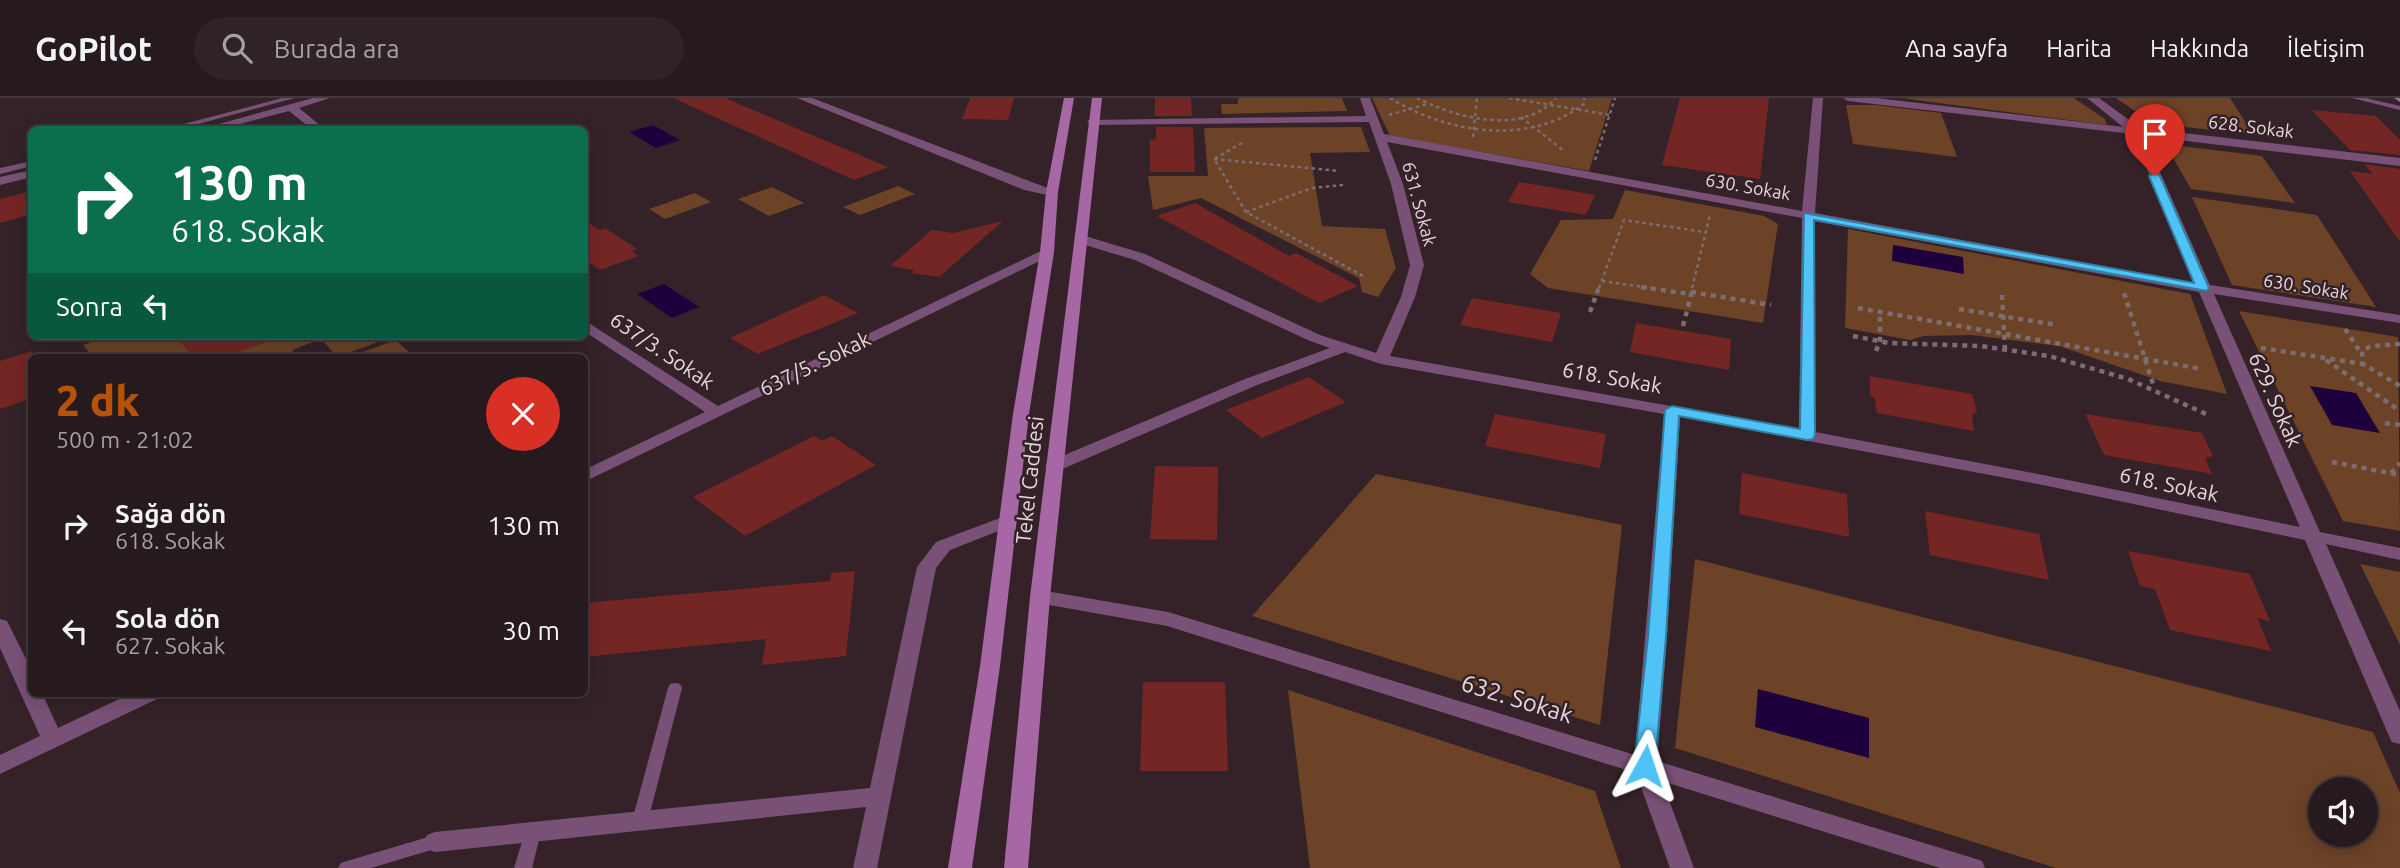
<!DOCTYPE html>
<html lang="tr">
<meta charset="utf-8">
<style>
:root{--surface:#271a1e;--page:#2f2327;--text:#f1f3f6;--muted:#a4a1a4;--line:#43383c;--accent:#b45309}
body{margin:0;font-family:Ubuntu,sans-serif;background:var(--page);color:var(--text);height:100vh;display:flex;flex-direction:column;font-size:26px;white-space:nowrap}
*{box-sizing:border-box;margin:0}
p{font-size:23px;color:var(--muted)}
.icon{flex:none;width:38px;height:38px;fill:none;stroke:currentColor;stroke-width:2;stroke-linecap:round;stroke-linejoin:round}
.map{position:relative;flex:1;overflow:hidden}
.side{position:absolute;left:28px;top:256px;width:560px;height:343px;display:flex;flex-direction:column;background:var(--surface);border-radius:10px;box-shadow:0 4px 18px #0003,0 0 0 2px var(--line)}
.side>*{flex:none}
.hud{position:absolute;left:28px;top:28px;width:560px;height:214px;border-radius:10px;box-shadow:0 4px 18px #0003,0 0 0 2px var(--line);background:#0b6e4f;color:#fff;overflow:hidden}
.fabs{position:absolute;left:2308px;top:679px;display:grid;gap:14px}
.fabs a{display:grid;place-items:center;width:70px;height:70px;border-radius:50%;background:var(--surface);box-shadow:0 4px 18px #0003,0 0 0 2px var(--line);font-size:35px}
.pin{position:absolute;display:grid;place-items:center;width:60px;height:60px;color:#fff;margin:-72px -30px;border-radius:50% 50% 50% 0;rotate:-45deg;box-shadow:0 0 7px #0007}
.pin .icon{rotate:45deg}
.me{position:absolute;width:77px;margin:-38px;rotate:5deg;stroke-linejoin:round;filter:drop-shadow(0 0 5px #0008)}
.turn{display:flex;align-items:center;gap:24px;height:147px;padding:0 28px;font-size:32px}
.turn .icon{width:91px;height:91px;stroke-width:2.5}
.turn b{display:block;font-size:49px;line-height:60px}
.then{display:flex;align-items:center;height:66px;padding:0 28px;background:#0003;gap:14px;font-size:26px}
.round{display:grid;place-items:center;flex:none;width:74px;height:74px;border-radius:37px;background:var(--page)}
.headline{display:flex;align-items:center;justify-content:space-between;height:119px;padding:0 28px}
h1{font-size:42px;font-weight:800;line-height:52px;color:var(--accent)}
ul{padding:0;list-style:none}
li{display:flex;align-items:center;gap:21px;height:105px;padding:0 28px}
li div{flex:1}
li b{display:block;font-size:26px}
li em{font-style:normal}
header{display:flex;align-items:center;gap:42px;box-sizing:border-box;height:98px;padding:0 35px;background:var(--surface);border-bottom:2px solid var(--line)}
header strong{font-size:33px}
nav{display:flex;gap:38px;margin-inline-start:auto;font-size:24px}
.search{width:490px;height:63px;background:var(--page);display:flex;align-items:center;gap:18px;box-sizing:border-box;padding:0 24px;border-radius:38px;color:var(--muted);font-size:26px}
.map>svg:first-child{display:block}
.green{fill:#6c4327;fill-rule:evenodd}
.water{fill:#1d003c}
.building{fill:#732624}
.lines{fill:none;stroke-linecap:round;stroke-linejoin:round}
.path-far1{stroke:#7d6d72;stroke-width:2.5;stroke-dasharray:3.5 3.5;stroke-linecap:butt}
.path{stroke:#7d6d72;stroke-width:4.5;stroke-dasharray:5 5;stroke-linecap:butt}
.lane{fill:#795177;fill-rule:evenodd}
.street{fill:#795177;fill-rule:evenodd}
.secondary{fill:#a667a4;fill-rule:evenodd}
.route{fill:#4fc3f7;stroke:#337fa1;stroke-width:2}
.labels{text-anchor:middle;stroke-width:5;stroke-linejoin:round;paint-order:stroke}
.far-street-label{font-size:18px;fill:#e4d7db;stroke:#342228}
.street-label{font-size:21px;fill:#e4d7db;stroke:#342228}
.near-street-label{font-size:24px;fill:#e4d7db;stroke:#342228}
</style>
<header>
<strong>GoPilot</strong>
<div class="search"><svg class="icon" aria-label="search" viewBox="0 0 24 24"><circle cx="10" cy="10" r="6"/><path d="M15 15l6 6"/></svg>Burada ara</div>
<nav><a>Ana sayfa</a><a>Harita</a><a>Hakkında</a><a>İletişim</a></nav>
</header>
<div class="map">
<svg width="2400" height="770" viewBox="0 0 2400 770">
<rect width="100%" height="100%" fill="#342228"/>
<g class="green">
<path d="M1238 0H1342L1347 13 1222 16 1221 6H1238Z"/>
<path d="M1372 0H1612L1589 73 1390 38Z"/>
<path d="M1901 0H2074L2105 21 2107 27Z"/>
<path d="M2116 0H2230L2253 36 2154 26Z"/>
<path d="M1846 7H1875L1941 15 1957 59 1853 46Z"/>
<path d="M1361 29 1370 54 1310 55 1322 128 1385 131 1396 170 1378 199 1362 194 1359 180 1201 100 1153 112 1148 78H1208L1204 30Z"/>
<path d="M2165 46 2262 58 2295 105 2191 91Z"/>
<path d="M898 88 915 96 860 117 843 109Z"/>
<path d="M772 89 804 105 769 118 738 101Z"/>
<path d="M1625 92 1764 118 1778 126 1763 225 1548 190 1530 176 1561 122 1613 121Z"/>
<path d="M695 95 711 104 665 121 649 111Z"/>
<path d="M2192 99 2317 117 2376 209 2232 187Z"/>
<path d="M1848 131 2190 196 2227 296 2160 283 2059 248 1971 237 1924 238 1910 242 1845 230Z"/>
<path d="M2239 213 2398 239 2400 433 2343 423Z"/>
<path d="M110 238H176L194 259H93L83 247Z"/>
<path d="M250 238H387L389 240 337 259H323L333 254 321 241 292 252 296 259H223Z"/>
<path d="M396 242 414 259H349Z"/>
<path d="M1376 376 1622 427 1600 627 1252 518Z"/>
<path d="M1695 461 2373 634 2400 695V770H2056L1675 650ZM2320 691H2366V737H2320Z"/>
<path d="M2360 466 2400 474V547Z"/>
<path d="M1288 592 1595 693 1621 770H1310Z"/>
</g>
<g class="water">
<path d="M653 27 680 42 656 50 629 34Z"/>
<path d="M1893 147 1963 159 1964 176 1892 163Z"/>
<path d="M664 186 699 209 672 220 637 196Z"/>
<path d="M2310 288 2356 295 2380 335 2332 327Z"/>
<path d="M1758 591 1869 620V660L1755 629Z"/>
</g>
<g class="building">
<path d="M673 0H725L888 69 854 82Z"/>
<path d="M970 0H1014L1008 22 962 21Z"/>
<path d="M1155 0H1191L1192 18H1155Z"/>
<path d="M1680 0H1769L1760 81 1662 67Z"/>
<path d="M2312 12 2376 18 2400 42V57L2350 52Z"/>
<path d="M1156 29H1193L1195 74H1150V42L1156 41Z"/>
<path d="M2364 66 2400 71V144L2350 73 2373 76Z"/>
<path d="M1519 84 1595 97 1586 117 1508 104Z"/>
<path d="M32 93V116L0 125V101Z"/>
<path d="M1195 105 1289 158 1296 155 1358 188 1319 205 1157 118Z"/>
<path d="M584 122 600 132 605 130 637 151 631 153 638 158 600 172 584 161Z"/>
<path d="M1003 123 939 179 911 175 914 172 890 168 932 132 953 135Z"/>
<path d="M824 197 858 215 758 256 730 240Z"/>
<path d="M1472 200 1561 215 1552 244 1460 227Z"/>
<path d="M1636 225 1731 241 1729 272 1630 254Z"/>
<path d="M176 238H272L273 242 223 259H194Z"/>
<path d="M32 253V300L0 311V263Z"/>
<path d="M1870 278 1972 296 1977 313 1972 317 1974 333 1877 315 1875 301 1870 296Z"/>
<path d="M1309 279 1346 304 1262 340 1226 312Z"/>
<path d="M1495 316 1606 336 1600 370 1485 348Z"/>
<path d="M2085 316 2202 335 2213 358 2205 360 2212 376 2104 357Z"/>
<path d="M814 338 822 343 832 338 876 367 745 438 693 399Z"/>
<path d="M1155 368 1218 369 1217 442 1150 441Z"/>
<path d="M1742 375 1847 396 1849 439 1739 416Z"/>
<path d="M1925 413 2039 436 2049 482 1930 457Z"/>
<path d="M2128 453 2250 476 2270 523 2257 520 2271 553 2170 532 2155 491 2140 488Z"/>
<path d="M855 473 846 558 762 567 766 541 584 559V505L830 483 831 475Z"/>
<path d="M1143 584H1225L1228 673H1140Z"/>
</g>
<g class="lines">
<g class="path-far1">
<path d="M1390 0C1446 35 1530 49 1585 5L1584 0"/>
<path d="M1417 0C1456 20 1523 38 1556 0"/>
<path d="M1509 0 1610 17"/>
<path d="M1389 17 1427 6"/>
<path d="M1521 19 1565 54"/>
<path d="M1473 39 1477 0"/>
<path d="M1242 45 1214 61 1246 114 1363 178"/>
<path d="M1214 61 1339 73"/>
<path d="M1595 62 1615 0"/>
<path d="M1246 114 1312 90 1343 87"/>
<path d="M1602 183 1652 190"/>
<path d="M1599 190 1624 122 1705 134"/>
<path d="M1692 190 1710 117"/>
</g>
<g class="path">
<path d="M1641 189 1690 196"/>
<path d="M1691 194 1771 207"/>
<path d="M2124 195 2154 289"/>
<path d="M2002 197 2005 251"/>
<path d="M1858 210 2202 271"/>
<path d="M1959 211 2057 227"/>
<path d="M1590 214 1599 189"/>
<path d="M1683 228 1693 189"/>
<path d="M2345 231 2361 255"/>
<path d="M1853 238 1889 245 1980 248 2049 258 2128 281 2206 316"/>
<path d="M2400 246 2371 248 2362 253 2363 266 2400 288"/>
<path d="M2261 250 2363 266"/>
<path d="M1876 253 1880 243V215"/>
<path d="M2326 262 2400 313"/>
<path d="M2385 325 2400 327"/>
<path d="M2332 364 2400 377"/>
<path d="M2391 375 2400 365"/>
</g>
<g class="lane">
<path d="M282 0H295L176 32H161Z"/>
<path d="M2352 0H2366L2400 8V12Z"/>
<path d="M32 63V68L0 76V70Z"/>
<path d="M675 585 680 586 682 590 648 723 646 728 640 730 634 728 632 723 668 590 670 586Z"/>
<path d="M533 727 539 729 541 734 532 770H514L525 734 527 729Z"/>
<path d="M435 737 441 739 443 744 441 749 371 770H338L341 765 347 763Z"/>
</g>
<g class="street">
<path d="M313 0H330L299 10 326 32H313L289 13 217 32H197Z"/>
<path d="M797 0H812L1058 94 1052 98 1024 92Z"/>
<path d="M1360 0H1370L1384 36 1802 113 1813 0H1823L1815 115 2195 185 2132 36 1848 3 1843 0H1876L2123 29 2087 0H2099L2140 30 2400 60V68L2144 38 2210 187 2400 217V225L2214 196 2320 434 2400 450V462L2326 446 2400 613V646L2392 644 2389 638 2305 442 2043 387 1680 319 1667 539 1657 663 1973 760 1982 763 1985 770H1940L1662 683 1694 770H1670L1636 675 1167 528 1033 504 1030 499 1033 494 1040 492 1168 514 1635 657 1664 316 1381 266 1345 254 1257 287 1060 372 1054 373 1045 368 1048 364 1245 281 1330 250 1310 243 1135 162 1075 144V138H1085L1145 156 1320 237 1376 255 1401 199 1410 167 1391 86 1369 24 1093 27 1087 24 1089 22 1366 18ZM1387 44 1802 120 1799 331 1390 258 1415 199 1424 167 1403 86ZM1814 123 2199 194 2300 429 2043 377 1815 334Z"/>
<path d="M32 72V79L0 87V79Z"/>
<path d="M1047 150 1052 151V157L584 384V372L705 314 584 233V222L718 308Z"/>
<path d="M1008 417 1017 423 1014 427 950 452 936 470 877 770H853L866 709 435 754 427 751 423 744 427 737 435 734 870 690 917 469 936 444Z"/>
<path d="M0 521 7 523 32 573V595H42L58 630 132 595H162L159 600 0 676V657L40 638 0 550Z"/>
</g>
<g class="secondary">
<path d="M1064 0H1074L1058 94 1054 154 1029 316 1000 568 972 770H948L980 568 1013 316 1040 154 1046 94Z"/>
<path d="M1092 0H1102L1050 499 1028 770H1004L1030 499Z"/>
<path d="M2394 0H2400V4Z"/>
</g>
</g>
<path class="route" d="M2155 75 2160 78 2209 190 2207 193 1814 122 1815 337 1813 341 1807 342 1679 318 1666 539 1655 668 1652 674 1645 676 1637 674 1634 668 1648 539 1665 312 1672 308 1800 331 1804 115 2194 185 2149 78Z"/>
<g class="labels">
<g class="far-street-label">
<text transform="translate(2251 29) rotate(7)" y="6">628. Sokak</text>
<text transform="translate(1748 89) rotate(10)" y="6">630. Sokak</text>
<text transform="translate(1419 106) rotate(75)" y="6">631. Sokak</text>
<text transform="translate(2306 189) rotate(9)" y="6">630. Sokak</text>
</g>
<g class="street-label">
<text transform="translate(662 253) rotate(34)" y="7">637/3. Sokak</text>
<text transform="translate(815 266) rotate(-26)" y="7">637/5. Sokak</text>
<text transform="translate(1612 280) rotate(10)" y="7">618. Sokak</text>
<text transform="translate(2275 302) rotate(66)" y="7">629. Sokak</text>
<text transform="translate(1030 382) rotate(-84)" y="7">Tekel Caddesi</text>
<text transform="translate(2169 387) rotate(12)" y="7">618. Sokak</text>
</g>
<g class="near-street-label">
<text transform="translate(1517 601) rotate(17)" y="8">632. Sokak</text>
</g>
</g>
</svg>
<div class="fabs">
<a><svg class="icon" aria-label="sound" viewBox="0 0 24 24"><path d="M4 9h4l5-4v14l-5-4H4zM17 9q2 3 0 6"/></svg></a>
</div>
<div class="pin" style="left:2155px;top:78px;background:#d93025"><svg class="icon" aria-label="arrive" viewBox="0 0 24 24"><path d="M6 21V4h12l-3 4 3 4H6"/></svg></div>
<svg class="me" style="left:1645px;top:668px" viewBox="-20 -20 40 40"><path d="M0-17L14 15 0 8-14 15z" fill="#4fc3f7" stroke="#fff" stroke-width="4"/></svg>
<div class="hud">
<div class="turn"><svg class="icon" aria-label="right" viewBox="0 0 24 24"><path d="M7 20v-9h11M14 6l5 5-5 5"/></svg><div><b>130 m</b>618. Sokak</div></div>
<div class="then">Sonra<svg class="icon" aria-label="left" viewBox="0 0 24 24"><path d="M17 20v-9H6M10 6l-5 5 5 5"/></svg></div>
</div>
<section class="side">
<div class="headline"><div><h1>2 dk</h1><p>500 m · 21:02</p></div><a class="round" style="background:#d93025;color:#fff"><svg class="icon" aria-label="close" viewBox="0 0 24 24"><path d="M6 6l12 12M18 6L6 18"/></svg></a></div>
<ul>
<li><svg class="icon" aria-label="right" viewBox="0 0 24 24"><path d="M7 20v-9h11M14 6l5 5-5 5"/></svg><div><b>Sağa dön</b><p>618. Sokak</p></div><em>130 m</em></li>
<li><svg class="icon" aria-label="left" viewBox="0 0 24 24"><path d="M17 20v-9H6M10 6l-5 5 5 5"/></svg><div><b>Sola dön</b><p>627. Sokak</p></div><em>30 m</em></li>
</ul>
</section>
</div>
